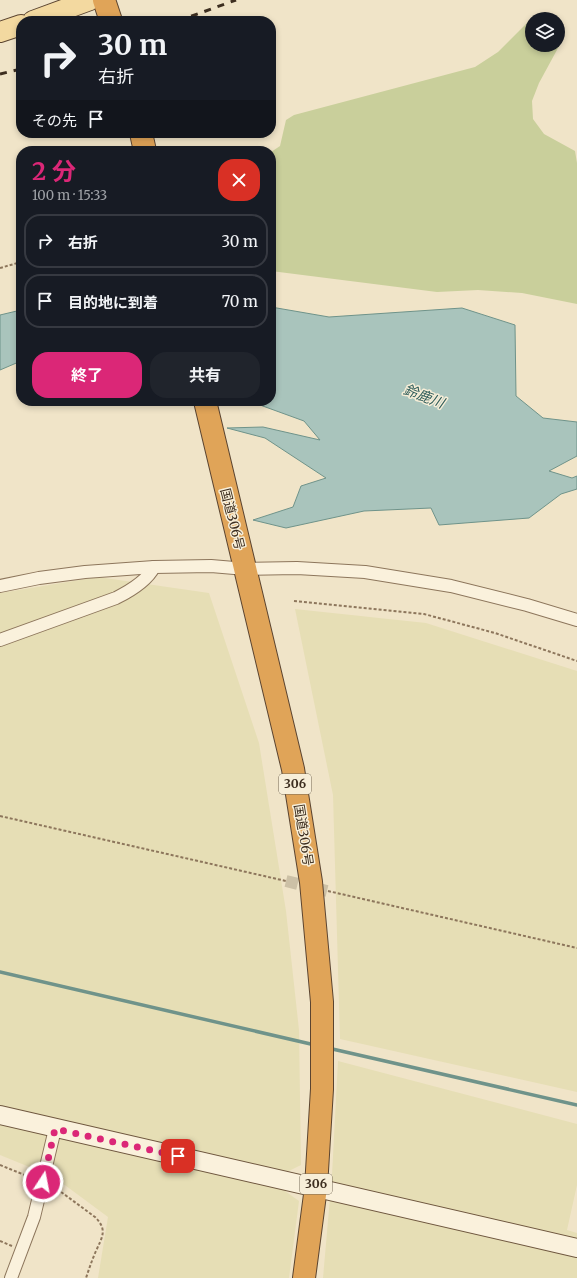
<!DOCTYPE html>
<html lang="ja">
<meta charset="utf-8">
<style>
:root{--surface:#171b24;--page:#20242c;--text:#f1f3f6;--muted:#9ea1a6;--line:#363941;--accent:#db2777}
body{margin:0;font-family:Merriweather,"Noto Sans JP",serif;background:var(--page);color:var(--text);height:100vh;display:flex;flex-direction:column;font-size:15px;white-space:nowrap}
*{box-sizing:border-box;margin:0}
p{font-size:13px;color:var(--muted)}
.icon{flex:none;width:22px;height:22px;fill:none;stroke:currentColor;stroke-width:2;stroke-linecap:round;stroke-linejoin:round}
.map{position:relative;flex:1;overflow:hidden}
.panel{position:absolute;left:16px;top:146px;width:260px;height:260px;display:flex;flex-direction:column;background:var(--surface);border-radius:16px;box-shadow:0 2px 6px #0003}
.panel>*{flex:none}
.hud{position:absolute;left:16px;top:16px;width:260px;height:122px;border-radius:16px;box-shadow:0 2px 6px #0003;background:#171b24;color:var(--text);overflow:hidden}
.tools{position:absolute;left:525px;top:12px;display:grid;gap:8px}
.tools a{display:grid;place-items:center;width:40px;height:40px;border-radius:50%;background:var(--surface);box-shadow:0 2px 6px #0003;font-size:20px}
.pin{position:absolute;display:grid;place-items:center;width:34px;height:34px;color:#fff;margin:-17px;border-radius:8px;box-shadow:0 2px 6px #0006}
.me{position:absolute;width:44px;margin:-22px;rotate:11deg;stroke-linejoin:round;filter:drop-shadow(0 0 3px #0008)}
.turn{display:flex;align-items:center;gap:14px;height:84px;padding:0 16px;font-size:18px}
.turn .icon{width:52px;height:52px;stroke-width:2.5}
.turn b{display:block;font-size:28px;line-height:34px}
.then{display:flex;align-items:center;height:38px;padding:0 16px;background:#0003;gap:8px;font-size:15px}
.round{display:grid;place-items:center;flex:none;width:42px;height:42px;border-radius:16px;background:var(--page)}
.summary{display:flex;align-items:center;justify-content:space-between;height:68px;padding:0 16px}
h1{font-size:24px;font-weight:700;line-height:30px;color:var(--accent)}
.button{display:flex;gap:8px;margin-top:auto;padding:8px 16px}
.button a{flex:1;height:46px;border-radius:16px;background:var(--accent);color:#fff;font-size:16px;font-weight:700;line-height:46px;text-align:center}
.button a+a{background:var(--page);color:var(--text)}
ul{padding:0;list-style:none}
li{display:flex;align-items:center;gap:12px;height:54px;margin:0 8px 6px;padding:0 8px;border:2px solid var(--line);border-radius:16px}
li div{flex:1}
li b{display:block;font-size:15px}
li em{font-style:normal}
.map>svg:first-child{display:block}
.farmland{fill:#e6deb5}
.green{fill:#c9cf9b}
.water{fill:#a9c4bc;stroke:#6f938a}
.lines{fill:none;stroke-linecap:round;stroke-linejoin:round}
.stream{stroke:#6f938a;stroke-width:3.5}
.street-tunnel{stroke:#ccc0a6;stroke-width:12;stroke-dasharray:12 6;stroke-linecap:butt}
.street-casing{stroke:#8d765c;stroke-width:14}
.secondary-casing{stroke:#6f573f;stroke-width:20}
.primary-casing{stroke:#5b4430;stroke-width:22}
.highway-casing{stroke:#5b4430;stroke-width:24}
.path{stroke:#8d765c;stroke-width:2;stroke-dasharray:3 2;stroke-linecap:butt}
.street{stroke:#faf1dc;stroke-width:12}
.secondary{stroke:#faf1dc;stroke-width:18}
.primary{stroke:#f3d9a0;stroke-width:20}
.highway{stroke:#e0a458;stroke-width:22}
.rail{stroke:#3d2e20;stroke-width:3;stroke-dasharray:7 7;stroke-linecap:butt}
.route{stroke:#db2777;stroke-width:7;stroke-dasharray:0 12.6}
.labels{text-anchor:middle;stroke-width:3;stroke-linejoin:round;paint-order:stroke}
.shield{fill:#f7eed8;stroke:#756857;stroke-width:1}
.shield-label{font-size:12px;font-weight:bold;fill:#3d2e20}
.street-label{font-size:13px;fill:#3d2e20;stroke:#f7eed8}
.water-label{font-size:14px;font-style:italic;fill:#2f5d5a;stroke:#f7eed8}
</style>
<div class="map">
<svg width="577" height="1278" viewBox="0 0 577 1278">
<rect width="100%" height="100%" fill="#f0e4c8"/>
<g class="farmland">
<path d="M98 577 209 593 259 743 286 911 299 1030 301 1165 287 1172 285 1191 299 1201 289 1278H98L108 1217 54 1177 0 1155V593Z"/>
<path d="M295 609 426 623 577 671V1092L340 1039 333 795Z"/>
<path d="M338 1061 577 1124V1185L567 1230 577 1233V1278H323L332 1175Z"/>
</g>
<path class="green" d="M547 17 549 19H532V45H558V30L564 37 539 83 532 101 533 119 544 134 575 151 577 163V304L522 293 478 290 437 292 271 271V152L280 146 286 120 294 115 475 67 498 52 531 19Z"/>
<g class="water">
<path d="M271 307 329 317 462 308 515 325 516 396 543 418 577 422V456L549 471 572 478 577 476V489L561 494 529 518 439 525 431 508 364 511 286 528 253 520 293 507 301 486 326 478 265 438 227 428 263 427 320 440 304 421 249 401H271Z"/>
<path d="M21 310V361L0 370V315Z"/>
</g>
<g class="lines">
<g class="stream">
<path d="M0 972 315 1045"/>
<path d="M328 1048 577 1105"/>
</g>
<path class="street-tunnel" d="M286 881 327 891"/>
<g class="street-casing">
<g id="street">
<path d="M0 586 39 578 85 572 154 567 211 566 246 569 297 568 365 572 451 586 527 605 577 620"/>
<path d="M0 640 116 598C130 591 147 581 154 567"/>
<path d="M11 1278 34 1217 55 1129"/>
</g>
</g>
<g class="secondary-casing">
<path id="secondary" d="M0 1115 577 1248"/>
</g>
<g class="primary-casing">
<g id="primary">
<path d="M33 21 90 0"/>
<path d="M0 32 21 25"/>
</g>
</g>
<g class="highway-casing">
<g id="highway">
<path d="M104 0 111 21"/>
<path d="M141 133 145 151"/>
<path d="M205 401 293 769 311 882 322 1002V1089L316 1187 304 1278"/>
</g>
</g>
<g class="path">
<path d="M0 268 21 262"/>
<path d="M294 601 424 614 495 633 577 661"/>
<path d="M0 816 286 881"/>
<path d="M328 891 577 948"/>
<path d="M0 1165 32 1178"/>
<path d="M53 1186 95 1217C108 1230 102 1237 96 1251 92 1260 89 1269 86 1278"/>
<path d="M0 1241 12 1246"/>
</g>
<use href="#street" class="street"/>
<use href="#secondary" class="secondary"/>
<use href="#primary" class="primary"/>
<use href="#highway" class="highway"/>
<g class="rail">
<path d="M178 21 236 0"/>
<path d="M0 74 21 69"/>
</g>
</g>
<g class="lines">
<path class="route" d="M43 1182 55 1129 178 1156"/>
</g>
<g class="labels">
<g class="shield">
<rect x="279" y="774" width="32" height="20" rx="3"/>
<rect x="300" y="1174" width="32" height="20" rx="3"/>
</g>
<g class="shield-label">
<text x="295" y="788">306</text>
<text x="316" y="1188">306</text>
</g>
<g class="street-label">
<text transform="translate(233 519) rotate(76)" y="5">国道306号</text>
<text transform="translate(304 835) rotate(81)" y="5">国道306号</text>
</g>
<g class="water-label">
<text transform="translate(424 396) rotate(21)" y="5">鈴鹿川</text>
</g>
</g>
</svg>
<div class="tools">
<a><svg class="icon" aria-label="layers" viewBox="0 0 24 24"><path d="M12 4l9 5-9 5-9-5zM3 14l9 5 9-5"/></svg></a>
</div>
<div class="pin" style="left:178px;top:1156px;background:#d93025"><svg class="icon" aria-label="arrive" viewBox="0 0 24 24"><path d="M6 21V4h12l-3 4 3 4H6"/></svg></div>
<svg class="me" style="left:43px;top:1182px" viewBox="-20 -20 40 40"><circle r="17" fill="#db2777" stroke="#fff" stroke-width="3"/><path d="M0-11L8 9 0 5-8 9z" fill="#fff"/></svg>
<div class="hud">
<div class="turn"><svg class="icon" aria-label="right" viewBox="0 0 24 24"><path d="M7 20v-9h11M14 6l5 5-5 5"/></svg><div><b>30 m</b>右折</div></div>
<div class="then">その先<svg class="icon" aria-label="arrive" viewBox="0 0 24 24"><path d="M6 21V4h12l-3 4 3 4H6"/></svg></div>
</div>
<section class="panel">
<div class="summary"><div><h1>2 分</h1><p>100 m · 15:33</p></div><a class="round" style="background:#d93025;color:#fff"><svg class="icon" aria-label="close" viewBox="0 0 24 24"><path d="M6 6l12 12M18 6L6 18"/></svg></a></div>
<ul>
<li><svg class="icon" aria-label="right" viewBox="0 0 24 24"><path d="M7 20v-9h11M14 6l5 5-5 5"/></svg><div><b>右折</b></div><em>30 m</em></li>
<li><svg class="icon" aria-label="arrive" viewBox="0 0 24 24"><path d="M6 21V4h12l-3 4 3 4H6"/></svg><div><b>目的地に到着</b></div><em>70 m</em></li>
</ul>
<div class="button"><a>終了</a><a>共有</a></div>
</section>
</div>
